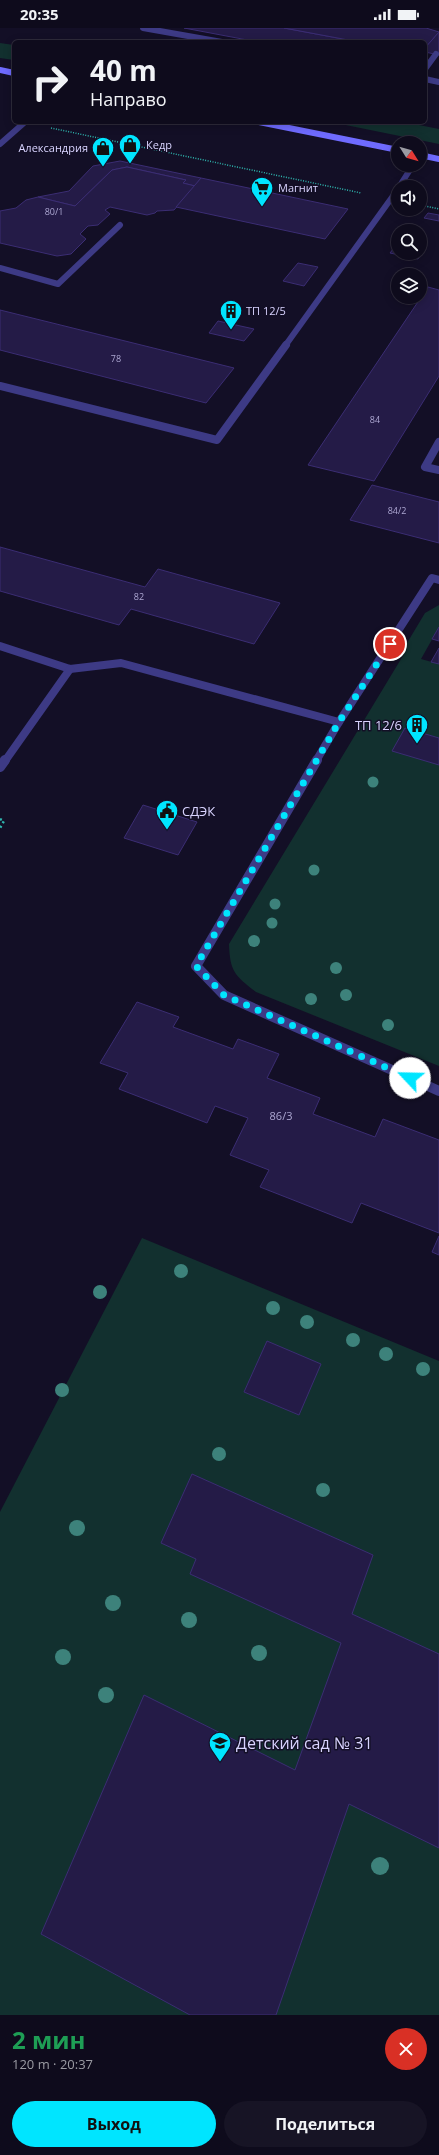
<!DOCTYPE html>
<html lang="ru">
<meta charset="utf-8">
<style>
:root{--surface:#0e0b1c;--page:#171425;--text:#f1f3f6;--muted:#9b9ba3;--line:#2e2b3b;--accent:#00e5ff}
body{margin:0;font-family:"Open Sans",sans-serif;background:var(--page);color:var(--text);height:100vh;display:flex;flex-direction:column;font-size:15px;white-space:nowrap}
*{box-sizing:border-box;margin:0}
p{font-size:13px;color:var(--muted)}
.icon{flex:none;width:22px;height:22px;fill:none;stroke:currentColor;stroke-width:2;stroke-linecap:round;stroke-linejoin:round}
.map{position:relative;height:1987px;overflow:hidden}
.drawer{display:flex;flex-direction:column;background:var(--surface);flex:1}
.drawer>*{flex:none}
.banner{position:absolute;left:12px;top:12px;width:415px;height:84px;border-radius:6px;box-shadow:0 2px 10px #0003,0 0 0 1px var(--line);background:#0e0b1c;color:var(--text);overflow:hidden}
.needle{width:26px;rotate:127deg}
.controls{position:absolute;left:391px;top:108px;display:grid;gap:8px}
.controls a{display:grid;place-items:center;width:36px;height:36px;border-radius:50%;background:var(--surface);box-shadow:0 2px 10px #0003,0 0 0 1px var(--line);font-size:20px}
.pin{position:absolute;display:grid;place-items:center;width:34px;height:34px;color:#fff;margin:-17px;border:2px solid #fff;border-radius:50%;box-shadow:0 1px 4px #0007}
.me{position:absolute;width:44px;margin:-22px;rotate:294deg;stroke-linejoin:round;filter:drop-shadow(0 0 3px #0008)}
.turn{display:flex;align-items:center;gap:14px;height:84px;padding:0 12px;font-size:18px}
.turn .icon{width:52px;height:52px;stroke-width:2.5}
.turn b{display:block;font-size:28px;line-height:34px}
.round{display:grid;place-items:center;flex:none;width:42px;height:42px;border-radius:21px;background:var(--page)}
.headline{display:flex;align-items:center;justify-content:space-between;height:68px;padding:0 12px}
h1{font-size:24px;font-weight:700;line-height:30px;color:#1e9e55}
.cta{display:flex;gap:8px;margin-top:auto;padding:8px 12px}
.cta a{flex:1;height:46px;border-radius:24px;background:var(--accent);color:#111;font-size:16px;font-weight:700;line-height:46px;text-align:center}
.cta a+a{background:var(--page);color:var(--text)}
.status{display:flex;justify-content:space-between;align-items:center;height:28px;padding:0 20px;background:var(--surface);direction:ltr}
.status svg{height:11px;fill:currentColor}
.map>svg:first-child{display:block}
.green{fill:#12302f}
.building{fill:#241b47;stroke:#3b2d73}
.lines{fill:none;stroke-linecap:round;stroke-linejoin:round}
.path-far1{stroke:#2fb8b0;stroke-width:1.5;stroke-dasharray:1 1.5;stroke-linecap:butt}
.path{stroke:#2fb8b0;stroke-width:2.5;stroke-dasharray:2 3;stroke-linecap:butt}
.service-far2{stroke:#3d3a85;stroke-width:6}
.service-far1{stroke:#3d3a85;stroke-width:8}
.service{stroke:#3d3a85;stroke-width:10}
.secondary{stroke:#6f6bff;stroke-width:6}
.tree{fill:#3d827b}
.route{stroke:#00e5ff;stroke-width:7;stroke-dasharray:0 12.6}
.labels{text-anchor:middle;stroke-width:3;stroke-linejoin:round;paint-order:stroke}
.far-number-label{font-size:9px;fill:#aca6d1}
.far-poi-label{font-size:11px;fill:#d9d4ff;stroke:#130f26;text-anchor:start}
.number-label{font-size:11px;fill:#aca6d1}
.poi-label{font-size:13px;fill:#d9d4ff;stroke:#130f26;text-anchor:end}
.near-poi-label{font-size:16px;fill:#d9d4ff;stroke:#130f26;text-anchor:start}
</style>
<div class="status"><b>20:35</b><svg viewBox="0 0 49 12"><path d="M0 12V9h3v3zM5 12V6h3v6zM10 12V3h3v9zM15 12V0h3v12zM26 1h20v11H26zM47 4h2v5h-2z"/></svg></div>
<div class="map">
<svg width="439" height="1987" viewBox="0 0 439 1987">
<rect width="100%" height="100%" fill="#130f26"/>
<g class="green">
<path d="M0 15 14 17V32L0 30Z"/>
<path d="M331 94H404L439 101V116Z"/>
<path d="M439 577V599L421 631 439 636V1038L256 964C234 947 230 943 229 916L404 626 401 625 425 585Z"/>
<path d="M142 1210 439 1333V1987H0V1484Z"/>
</g>
<g class="building">
<path d="M184 0H284L359 14H258Z"/>
<path d="M284 0H426L439 4 425 20V14H359Z"/>
<path d="M439 4V27L425 24V20Z"/>
<path d="M120 133 201 150 195 158 183 155 186 152 127 139 112 142 75 178 38 169 69 163 93 138Z"/>
<path d="M127 139 186 152 183 155 195 158 174 182 157 183 155 185 147 187 110 179 105 182 110 186 98 197 88 198 80 206 86 211 71 226 57 228 0 215V183L16 180 26 172 38 169 75 178 112 142Z"/>
<path d="M201 150 348 181 325 211 176 179Z"/>
<path d="M428 185 439 187V193L424 190Z"/>
<path d="M397 216 398 225H420V220L425 222 418 231 390 225Z"/>
<path d="M298 235 318 239 304 258 283 253Z"/>
<path d="M428 259 439 262V348L374 453 308 437Z"/>
<path d="M0 282 234 340 206 375 0 322Z"/>
<path d="M218 293 254 301 244 313 209 305Z"/>
<path d="M372 457 439 474V515L350 492Z"/>
<path d="M0 519 145 559 158 541 280 575 254 616 131 581 119 597 0 563Z"/>
<path d="M439 599V613L432 611Z"/>
<path d="M439 620V636L431 634Z"/>
<path d="M405 700 439 710V737L392 723Z"/>
<path d="M143 777 197 794 178 827 124 810Z"/>
<path d="M137 974 179 989 173 999 233 1021 238 1011 279 1026 267 1050 320 1070 313 1086 375 1109 383 1091 439 1112V1205L361 1175 352 1195 260 1159 269 1142 230 1127 248 1090 215 1078 207 1095 119 1061 128 1045 100 1035Z"/>
<path d="M439 1208V1227L432 1224Z"/>
<path d="M267 1313 321 1336 299 1387 244 1364Z"/>
<path d="M192 1446 373 1527 352 1586 439 1626V1820L349 1776 276 1987H190L41 1906 144 1667 295 1742 341 1615 190 1546 196 1531 161 1515Z"/>
</g>
<g class="lines">
<g class="path-far1">
<path d="M51 100 361 165"/>
<path d="M420 177 439 181"/>
</g>
<path class="path" d="M0 791 4 793 0 800"/>
<g class="service-far2">
<path d="M143 0 222 14"/>
<path d="M425 41 436 26"/>
<path d="M425 51 439 54"/>
<path d="M0 116 25 94"/>
<path d="M399 159 413 137"/>
<path d="M0 240 58 256 120 197"/>
<path d="M285 318 398 161"/>
</g>
<g class="service-far1">
<path d="M0 358 217 412 286 317"/>
<path d="M439 414 425 439 439 442"/>
<path d="M0 618 70 641 121 635 339 694"/>
<path d="M5 733 70 641"/>
<path d="M316 733 339 694 432 550 439 552"/>
</g>
<g class="service">
<path d="M317 732 196 938 224 967 439 1063"/>
<path d="M0 739 5 732"/>
</g>
<g class="secondary">
<path d="M0 42 14 45"/>
<path d="M259 94 398 122"/>
<path d="M420 127 439 131"/>
</g>
</g>
<g class="tree">
<circle cx="373" cy="754" r="5.5"/>
<circle cx="314" cy="842" r="5.5"/>
<circle cx="275" cy="876" r="5.5"/>
<circle cx="272" cy="895" r="5.5"/>
<circle cx="254" cy="913" r="6"/>
<circle cx="336" cy="940" r="6"/>
<circle cx="346" cy="967" r="6"/>
<circle cx="311" cy="971" r="6"/>
<circle cx="388" cy="997" r="6"/>
<circle cx="181" cy="1243" r="7"/>
<circle cx="100" cy="1264" r="7"/>
<circle cx="273" cy="1280" r="7"/>
<circle cx="307" cy="1294" r="7"/>
<circle cx="353" cy="1312" r="7"/>
<circle cx="386" cy="1326" r="7"/>
<circle cx="423" cy="1341" r="7"/>
<circle cx="62" cy="1362" r="7"/>
<circle cx="219" cy="1426" r="7"/>
<circle cx="323" cy="1462" r="7"/>
<circle cx="77" cy="1500" r="8"/>
<circle cx="113" cy="1575" r="8"/>
<circle cx="189" cy="1592" r="8"/>
<circle cx="259" cy="1625" r="8"/>
<circle cx="63" cy="1629" r="8"/>
<circle cx="106" cy="1667" r="8"/>
<circle cx="380" cy="1838" r="9"/>
</g>
<g class="lines">
<path class="route" d="M390 616 339 694 196 938 224 967 410 1050"/>
</g>
<defs>
<g id="shop-pin" transform="scale(1.15)"><path d="M0 17L-7.5 6A9.5 9.5 0 1 1 7.5 6Z" fill="#00e5ff" stroke="#130f26"/><path d="M-5-2.5h2.3a2.7 3.5 0 0 1 5.4 0H5L5.5 6h-11ZM-1.5-2.5h3a1.5 2.3 0 0 0-3 0Z" fill="#111"/></g>
<g id="supermarket-pin" transform="scale(1.15)"><path d="M0 17L-7.5 6A9.5 9.5 0 1 1 7.5 6Z" fill="#00e5ff" stroke="#130f26"/><path d="M-6-5.5h2.5l.6 2H6L4.5 2H-2.5L-4.4-4H-6ZM-1.5 3.2a1.3 1.3 0 1 0 .1 0ZM3 3.2a1.3 1.3 0 1 0 .1 0Z" fill="#111"/></g>
<g id="building-pin" transform="scale(1.15)"><path d="M0 17L-7.5 6A9.5 9.5 0 1 1 7.5 6Z" fill="#00e5ff" stroke="#130f26"/><path d="M-4-6H4V6H1V3H-1V6H-4ZM-2.5-4.3h1.7v1.8h-1.7ZM.8-4.3h1.7v1.8H.8ZM-2.5-1h1.7V.8h-1.7ZM.8-1h1.7V.8H.8Z" fill="#111"/></g>
<g id="civic-pin" transform="scale(1.15)"><path d="M0 17L-7.5 6A9.5 9.5 0 1 1 7.5 6Z" fill="#00e5ff" stroke="#130f26"/><path d="M-.6-6.5H3V-4.5H.6V-3L4-1V1h2V6H-6V1h2V-1L-.6-3ZM-1.2 2.5V6h2.4V2.5Z" fill="#111"/></g>
<g id="school-pin" transform="scale(1.15)"><path d="M0 17L-7.5 6A9.5 9.5 0 1 1 7.5 6Z" fill="#00e5ff" stroke="#130f26"/><path d="M0-5L7-2L0 1L-7-2ZM-4 1L0 2.5L4 1V4Q0 6-4 4Z" fill="#111"/></g>
</defs>
<g fill-rule="evenodd">
<use href="#shop-pin" x="130" y="117"/>
<use href="#shop-pin" x="103" y="120"/>
<use href="#supermarket-pin" x="262" y="160"/>
<use href="#building-pin" x="231" y="283"/>
<use href="#building-pin" x="417" y="697"/>
<use href="#civic-pin" x="167" y="783"/>
<use href="#school-pin" x="220" y="1715"/>
</g>
<g class="labels">
<g class="far-number-label">
<text x="54" y="187">80/1</text>
<text x="116" y="334">78</text>
<text x="375" y="395">84</text>
<text x="397" y="486">84/2</text>
<text x="139" y="572">82</text>
</g>
<g class="far-poi-label">
<text x="146" y="121">Кедр</text>
<text x="88" y="124" text-anchor="end">Александрия</text>
<text x="278" y="164">Магнит</text>
<text x="246" y="287">ТП 12/5</text>
</g>
<g class="number-label">
<text x="281" y="1092">86/3</text>
</g>
<g class="poi-label">
<text x="402" y="702">ТП 12/6</text>
<text x="182" y="788" text-anchor="start">СДЭК</text>
</g>
<g class="near-poi-label">
<text x="236" y="1721">Детский сад № 31</text>
</g>
</g>
</svg>
<div class="controls">
<a><svg class="needle" viewBox="-14 -14 28 28"><path d="M0-13l5 13h-10z" fill="#e53935"/><path d="M0 13l5-13h-10z" fill="#9b9ba3"/></svg></a>
<a><svg class="icon" aria-label="sound" viewBox="0 0 24 24"><path d="M4 9h4l5-4v14l-5-4H4zM17 9q2 3 0 6"/></svg></a>
<a><svg class="icon" aria-label="search" viewBox="0 0 24 24"><circle cx="10" cy="10" r="6"/><path d="M15 15l6 6"/></svg></a>
<a><svg class="icon" aria-label="layers" viewBox="0 0 24 24"><path d="M12 4l9 5-9 5-9-5zM3 14l9 5 9-5"/></svg></a>
</div>
<div class="pin" style="left:390px;top:616px;background:#d93025"><svg class="icon" aria-label="arrive" viewBox="0 0 24 24"><path d="M6 21V4h12l-3 4 3 4H6"/></svg></div>
<svg class="me" style="left:410px;top:1050px" viewBox="-20 -20 40 40"><circle r="19" fill="#fff"/><path d="M0-13L10 11 0 6-10 11z" fill="#00e5ff"/></svg>
<div class="banner">
<div class="turn"><svg class="icon" aria-label="right" viewBox="0 0 24 24"><path d="M7 20v-9h11M14 6l5 5-5 5"/></svg><div><b>40 m</b>Направо</div></div>
</div>
</div>
<section class="drawer">
<div class="headline"><div><h1>2 мин</h1><p>120 m · 20:37</p></div><a class="round" style="background:#d93025;color:#fff"><svg class="icon" aria-label="close" viewBox="0 0 24 24"><path d="M6 6l12 12M18 6L6 18"/></svg></a></div>
<div class="cta"><a>Выход</a><a>Поделиться</a></div>
</section>
